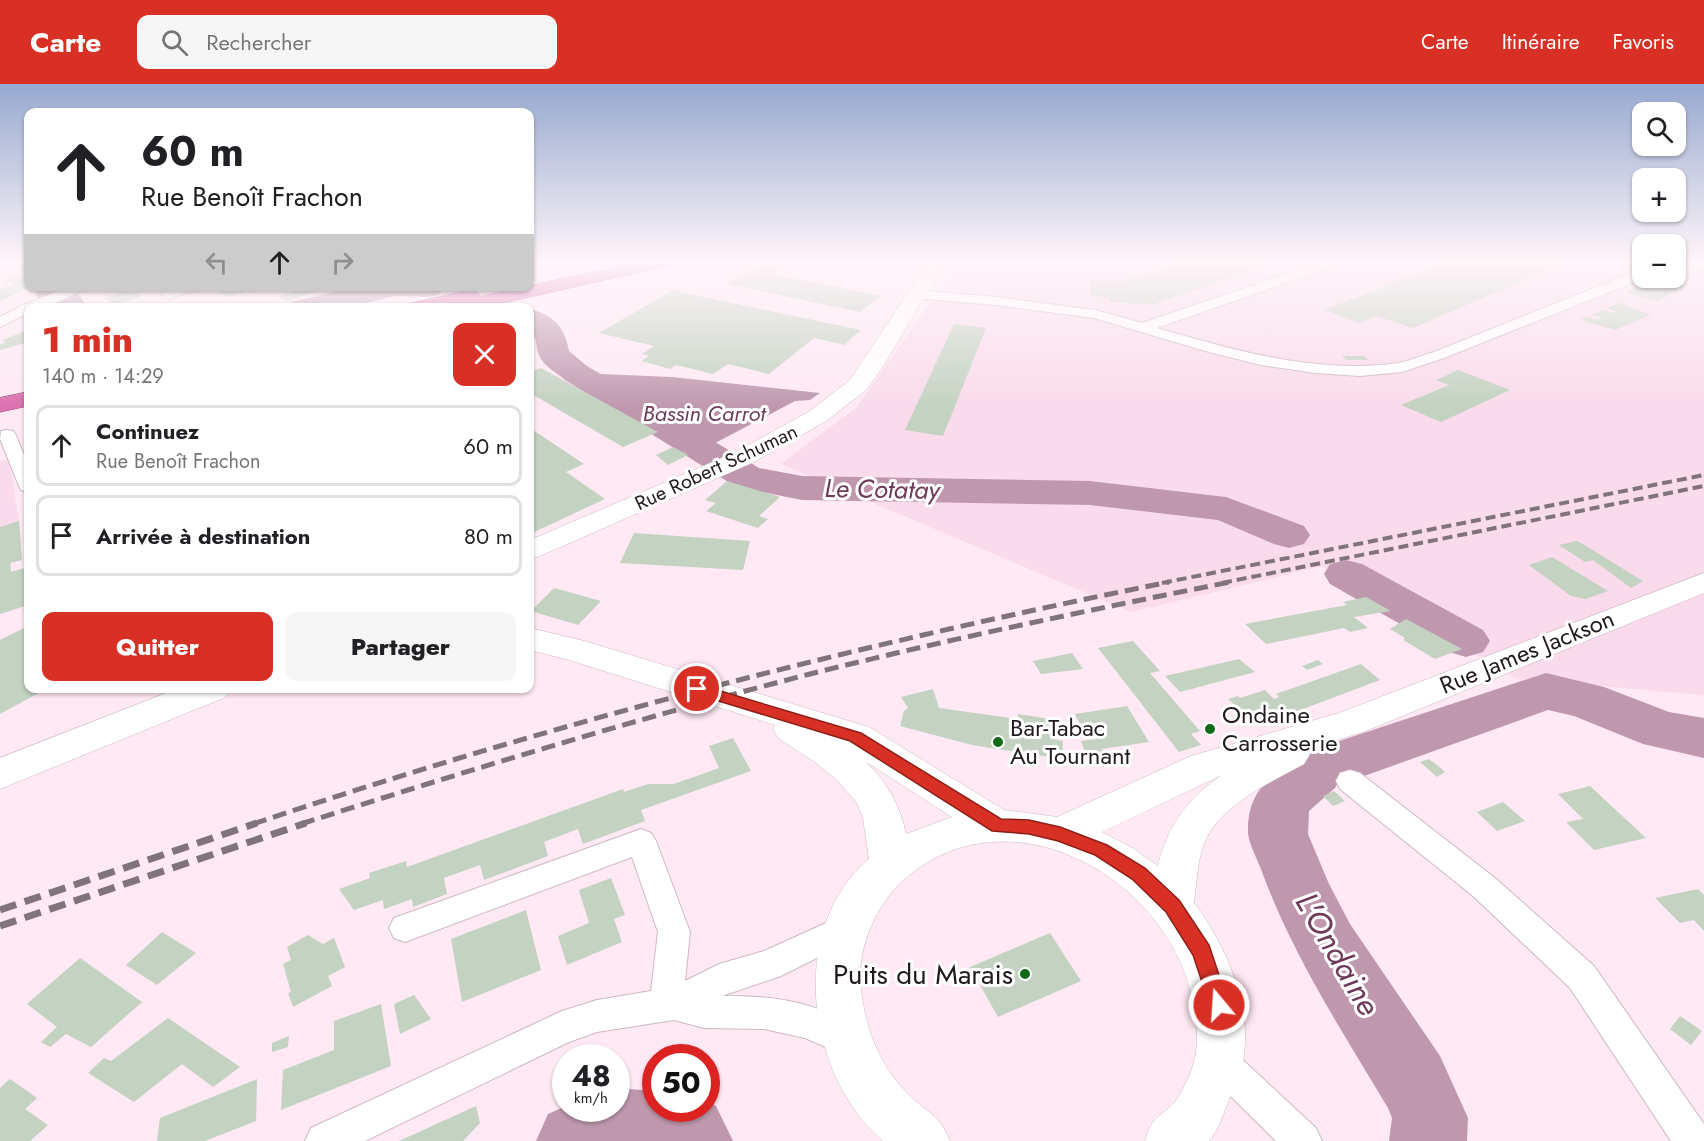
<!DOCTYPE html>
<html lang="fr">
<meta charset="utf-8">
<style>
:root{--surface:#fff;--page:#f6f6f6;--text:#202124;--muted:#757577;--line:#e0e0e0;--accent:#d93025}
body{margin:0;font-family:Jost,sans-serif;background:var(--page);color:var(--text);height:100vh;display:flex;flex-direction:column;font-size:22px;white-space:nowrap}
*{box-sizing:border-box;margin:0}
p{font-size:20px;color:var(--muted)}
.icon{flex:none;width:33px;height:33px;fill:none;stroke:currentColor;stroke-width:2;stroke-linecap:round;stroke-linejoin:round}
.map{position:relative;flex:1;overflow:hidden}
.drawer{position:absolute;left:24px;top:219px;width:510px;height:390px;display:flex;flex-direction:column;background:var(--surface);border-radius:12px;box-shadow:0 2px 4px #0004}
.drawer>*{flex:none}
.guide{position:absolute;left:24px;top:24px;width:510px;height:183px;border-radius:12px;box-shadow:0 2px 4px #0004;background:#fff;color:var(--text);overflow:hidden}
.controls{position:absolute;left:1632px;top:18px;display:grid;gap:12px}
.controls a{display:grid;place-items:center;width:54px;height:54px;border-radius:12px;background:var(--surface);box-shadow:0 2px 4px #0004;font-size:30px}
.speed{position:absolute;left:552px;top:960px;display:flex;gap:12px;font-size:30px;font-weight:700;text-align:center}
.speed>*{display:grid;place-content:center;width:78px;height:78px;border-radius:50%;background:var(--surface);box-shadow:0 2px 4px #0004;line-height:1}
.speed small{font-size:15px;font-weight:400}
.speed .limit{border:9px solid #d22;background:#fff;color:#111}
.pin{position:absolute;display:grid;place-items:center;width:51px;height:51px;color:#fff;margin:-26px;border:3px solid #fff;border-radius:50%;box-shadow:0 2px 6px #0007}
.me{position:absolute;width:66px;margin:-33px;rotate:342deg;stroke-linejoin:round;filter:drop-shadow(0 0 4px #0008)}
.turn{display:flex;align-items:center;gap:21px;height:126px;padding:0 18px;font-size:27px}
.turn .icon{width:78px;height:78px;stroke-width:2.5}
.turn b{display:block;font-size:42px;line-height:51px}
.lanes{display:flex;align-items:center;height:57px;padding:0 18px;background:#0003;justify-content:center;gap:30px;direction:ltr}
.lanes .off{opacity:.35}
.round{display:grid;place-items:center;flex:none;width:63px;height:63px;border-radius:12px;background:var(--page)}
.summary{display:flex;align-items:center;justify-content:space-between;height:102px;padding:0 18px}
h1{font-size:36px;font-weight:800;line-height:45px;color:var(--accent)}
.button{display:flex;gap:12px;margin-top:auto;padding:12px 18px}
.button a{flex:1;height:69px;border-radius:12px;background:var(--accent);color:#fff;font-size:24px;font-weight:800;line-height:69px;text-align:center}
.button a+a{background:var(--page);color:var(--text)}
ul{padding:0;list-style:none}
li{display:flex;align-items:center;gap:18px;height:81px;margin:0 12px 9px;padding:0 6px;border:3px solid var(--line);border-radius:12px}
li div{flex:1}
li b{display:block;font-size:22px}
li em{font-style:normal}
header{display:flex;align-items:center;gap:36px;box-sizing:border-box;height:84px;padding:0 30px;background:var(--accent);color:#fff}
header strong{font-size:28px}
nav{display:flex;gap:33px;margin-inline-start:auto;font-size:21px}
.search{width:420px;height:54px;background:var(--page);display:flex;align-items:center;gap:15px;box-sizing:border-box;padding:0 21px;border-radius:12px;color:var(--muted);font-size:22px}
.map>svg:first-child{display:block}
.built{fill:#f9dbeb}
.water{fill:#bf98ad}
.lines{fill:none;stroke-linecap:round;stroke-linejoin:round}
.river{fill:#bf98ad;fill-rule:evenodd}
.building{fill:#c3d2c1}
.street-casing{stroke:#cdb8c3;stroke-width:2}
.secondary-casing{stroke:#cdb8c3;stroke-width:1}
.highway-casing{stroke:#9a527d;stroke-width:1}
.street{fill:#fff;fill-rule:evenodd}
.secondary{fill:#fff;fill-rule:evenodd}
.highway{fill:#db70b0;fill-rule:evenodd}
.rail-far2{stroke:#81737a;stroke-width:4;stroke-dasharray:10 5;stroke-linecap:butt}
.rail-far1{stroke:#81737a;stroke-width:5;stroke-dasharray:14 7;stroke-linecap:butt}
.rail{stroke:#81737a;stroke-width:7;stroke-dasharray:17 9;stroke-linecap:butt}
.route{fill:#d93025;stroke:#8d1f18;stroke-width:1.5}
.poi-dot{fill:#0f6b15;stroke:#fff;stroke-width:2}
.labels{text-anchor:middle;stroke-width:6;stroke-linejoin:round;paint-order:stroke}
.far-street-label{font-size:20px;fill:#221a1e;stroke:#fff}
.far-water-label{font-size:22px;font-style:italic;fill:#6e3a59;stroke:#fff}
.street-label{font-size:24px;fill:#221a1e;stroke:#fff}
.poi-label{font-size:24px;fill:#221a1e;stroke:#fff;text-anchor:start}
.water-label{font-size:26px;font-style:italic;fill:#6e3a59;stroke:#fff}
.near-poi-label{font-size:28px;fill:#221a1e;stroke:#fff;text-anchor:end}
.near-water-label{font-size:32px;font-style:italic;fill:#6e3a59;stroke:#fff}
</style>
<header>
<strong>Carte</strong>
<div class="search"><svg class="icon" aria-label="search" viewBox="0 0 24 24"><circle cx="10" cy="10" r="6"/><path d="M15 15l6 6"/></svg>Rechercher</div>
<nav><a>Carte</a><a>Itinéraire</a><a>Favoris</a></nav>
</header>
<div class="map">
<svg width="1704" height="1057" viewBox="0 0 1704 1057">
<rect width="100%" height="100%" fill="#ffe9f4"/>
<g class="built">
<path d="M981 177H1642V194H1676V177H1704V611L1517 595 1323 482 1131 528 781 380 856 324 955 184Z"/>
<path d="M9 375 19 437 22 476 11 479V488L28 483V521L0 530V377Z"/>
</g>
<path class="water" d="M576 289 672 293 820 309 810 316 795 317 702 366Z"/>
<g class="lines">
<g class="river">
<path d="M38 202H69L66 207 80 212 84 218 82 224H53L54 222 40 217 36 211Z"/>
<path d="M363 202H441L443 205 439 211 429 213 395 212 343 224H287L291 218Z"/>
<path d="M530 225C554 231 565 244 569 267L587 282 759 384 802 392 1090 397 1226 413 1304 442 1310 451 1304 460 1289 464 1274 460 1218 436 1090 421 802 416 747 405 733 401 565 296C557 289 544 282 540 273 534 262 540 257 530 247Z"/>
<path d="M1346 476 1362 480 1483 546 1490 557 1483 568 1466 573 1449 568 1330 500 1324 490 1330 480Z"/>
<path d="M1546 589 1604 603 1669 628 1704 634V674L1643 660 1574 632 1548 626 1367 691 1347 697 1340 695 1335 704 1309 727 1308 750 1329 800 1350 840 1440 972 1468 1034 1467 1057H1389L1392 1034 1388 1024C1342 947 1293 872 1262 788 1258 776 1249 761 1248 749 1247 723 1256 705 1275 690 1289 679 1304 664 1323 670L1327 661Z"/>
<path d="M628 1005 656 1007V1024H706V1018L716 1022 733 1057H536L548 1030 566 1022V1024H616V1008Z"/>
</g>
</g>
<g class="building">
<path d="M1188 177H1253L1267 181 1157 219 1158 221 1110 218 1109 213 1091 212 1090 196 1120 198Z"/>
<path d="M1451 177H1569L1413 244 1377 232 1360 239 1324 226Z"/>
<path d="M763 179 783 183 773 189 775 191 881 212 860 228 728 200Z"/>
<path d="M28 187V204L0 217V205L15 201 10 202 15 198 2 199 9 195H4L11 191 24 190Z"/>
<path d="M1655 194 1685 202 1657 217 1626 208Z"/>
<path d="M238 202 258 204 230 213 219 209Z"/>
<path d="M331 202 289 217 278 213 307 203Z"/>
<path d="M673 206 694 211 861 246 844 261 814 254 769 290 728 280 713 290 676 281 670 285 641 277 649 272 642 270 654 262 599 249Z"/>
<path d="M122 208H132L142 212 116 221 104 214Z"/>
<path d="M1619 219 1651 231 1615 246 1580 236 1587 233 1597 236 1601 234 1591 231 1603 226 1614 229 1617 228 1607 224Z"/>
<path d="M954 240 986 244 943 352 905 346Z"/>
<path d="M25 247 28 250V258L0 266V260L5 259 3 256Z"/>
<path d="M1342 272H1364L1368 276H1346Z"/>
<path d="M541 284 658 348 623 363 530 309V288Z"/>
<path d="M1458 286 1510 306 1441 338 1401 321 1449 301 1436 296Z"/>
<path d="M530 344 584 380 566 388 605 415 530 450Z"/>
<path d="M673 363 688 371 668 381 656 371Z"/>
<path d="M727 397 780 413 759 432 768 435 758 444 706 427 716 419 705 416Z"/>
<path d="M19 437 22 476 10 479 11 488 28 483V521L0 530V443Z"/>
<path d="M634 449 750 457 743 486 620 479Z"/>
<path d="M1577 457 1581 459 1643 497 1631 504 1593 476 1585 478 1559 461Z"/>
<path d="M1552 473 1608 507 1586 515 1571 512 1529 481Z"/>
<path d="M554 504 601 517 578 541 531 527Z"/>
<path d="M1366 513 1391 527 1354 533 1368 544 1350 548 1344 544 1266 560 1245 540 1347 521 1343 518Z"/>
<path d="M1406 535 1462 565 1435 575 1403 556 1405 554 1390 545Z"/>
<path d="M28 542V604H48L0 630V556Z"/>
<path d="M1133 557 1160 587 1150 589 1200 647 1191 650 1201 661 1179 668 1098 564Z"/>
<path d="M1072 569 1083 585 1041 590 1033 577Z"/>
<path d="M1239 575 1255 588 1180 608 1165 592Z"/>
<path d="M1318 576 1323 580 1307 586 1302 582Z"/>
<path d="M1361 580 1380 596 1258 642 1228 615 1238 612 1240 614 1265 606 1274 615 1279 613 1276 610Z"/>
<path d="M933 605 939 624 1018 635V630L1050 635 1052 655 1063 657 1062 675 972 661 900 642 904 627 908 624 901 613Z"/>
<path d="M1127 622 1149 658 1102 665 1110 680 1088 678 1081 657 1097 655 1089 641 1081 642 1075 630Z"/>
<path d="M733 654 751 687 641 726 645 737 583 760 578 745 544 758 548 772 484 796 480 781 444 794 447 810 413 823 412 815 384 825 383 816 354 826 339 805 370 794 369 789 406 777 407 783 623 705 624 708 648 700H674L719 684 709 662Z"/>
<path d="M1429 675 1437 681 1445 688 1437 693 1420 678Z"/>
<path d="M1590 702 1646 754 1594 766 1566 738 1583 735 1558 710Z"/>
<path d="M1334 707 1345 717 1333 722 1323 712Z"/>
<path d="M1503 718 1525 737 1497 747 1477 728Z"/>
<path d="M611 794 625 831 614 835 622 858 567 881 558 852 589 839 579 806Z"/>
<path d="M1698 805 1704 811V847L1694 836 1680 839 1655 814Z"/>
<path d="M526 826 541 886 462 918 451 855Z"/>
<path d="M162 848 196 869 157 901 126 881Z"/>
<path d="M1050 849 1081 897 998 933 970 883Z"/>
<path d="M308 851 323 860 334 854 345 883 328 892 332 902 293 923 288 909 291 908 283 880 291 876 287 863Z"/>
<path d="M80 874 142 918 91 963 66 950 50 963 41 958 57 943 27 920Z"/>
<path d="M414 911 431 935 400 950 394 920Z"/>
<path d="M381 920 391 982 281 1026 283 986 334 966V937Z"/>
<path d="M1680 932 1702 947 1691 961 1670 945Z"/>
<path d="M168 934 240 983 213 1003 182 980 134 1018 88 989 104 974 111 977Z"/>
<path d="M289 952 288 963 272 968V959Z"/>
<path d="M10 995 37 1014 25 1025 48 1041 30 1057H0V1004Z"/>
<path d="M257 995 256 1037 205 1057H157L160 1034Z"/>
<path d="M476 1022 480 1039 463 1057H399Z"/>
</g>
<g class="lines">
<g class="street-casing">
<g id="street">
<path d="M1325 177H1342L1340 180 1157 244C1234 266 1317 291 1398 279 1410 277 1422 271 1434 268L1637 187 1642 186V194H1645L1444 274 1402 288 1360 292 1315 289 1261 281 1205 267 1094 234 996 221 915 214 908 210 915 206 996 213 1095 226 1142 239Z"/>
<path d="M1681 177H1704V185L1683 180Z"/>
<path d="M73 202H92L44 224H28V229L0 243V233L23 221Z"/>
<path d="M183 202H205L169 215 162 211 164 208Z"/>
<path d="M7 346 13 347 16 351 28 381V408L21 406 19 402 0 355 1 347Z"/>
<path d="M1350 686 1360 689 1495 794 1594 882 1704 1040V1057H1671L1570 904 1473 812 1340 705 1336 697 1340 689Z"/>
<path d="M641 745 651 749 656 757 690 848 685 897 719 880 764 867 846 830 857 834 862 844 857 854 781 892 722 912C750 912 778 913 806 921 824 926 841 936 858 943L863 955 858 967 846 972 805 954 764 945 704 944 674 936 597 948 569 958 365 1057H305L311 1044 562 927 597 916 651 907 658 848 632 773 405 858 394 854 389 844 394 834Z"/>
<path d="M1219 959 1231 965 1316 1044 1322 1057H1276L1207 989 1201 977 1207 965Z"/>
</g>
</g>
<g class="secondary-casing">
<g id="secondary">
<path d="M929 177H946L882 284 866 306 826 337 754 378 540 472 530 475V456L736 368 810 327 850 296Z"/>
<path d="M1704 489V509L1363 648 1307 665 1310 670 1304 680C1271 698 1224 719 1206 755 1197 774 1197 798 1194 819 1226 861 1253 923 1243 977 1241 991 1234 1003 1229 1016 1223 1030 1219 1045 1209 1057H1145C1147 1050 1150 1042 1154 1037 1161 1029 1171 1024 1177 1015 1183 1006 1191 989 1194 978 1199 960 1197 938 1193 919 1174 807 1034 715 928 778 913 787 898 799 888 813 868 840 857 873 861 906 866 946 880 983 909 1011 929 1031 939 1029 950 1057H883C806 991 787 844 869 775L863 734 857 719 838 697 815 678 778 654 773 645 775 641 566 575 530 566V544L584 557 869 643 1004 726 1057 733 1191 672 1339 629ZM866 678 952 733 906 750C900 721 887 698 866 678ZM1222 691C1188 713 1167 743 1158 782L1134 765 1102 748Z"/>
<path d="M179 604H231L226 613 0 705V674Z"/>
</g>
</g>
<g class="highway-casing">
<g id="highway">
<path d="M644 177H676L673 181 667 182 481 224H404L407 220 470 206 477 208 480 212Z"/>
<path d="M28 308V322L0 328V314Z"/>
</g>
</g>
<use href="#street" class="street"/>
<use href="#secondary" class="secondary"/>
<use href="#highway" class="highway"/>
<g class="rail-far2">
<path d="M1162 499 1704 391"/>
<path d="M1222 499 1704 402"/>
</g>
<g class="rail-far1">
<path d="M253 740C552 639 859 560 1169 498"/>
<path d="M301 740C469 686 639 634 810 590 949 555 1090 526 1230 498"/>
</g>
<g class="rail">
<path d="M0 826 257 739"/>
<path d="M0 842 306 739"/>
</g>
</g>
<linearGradient id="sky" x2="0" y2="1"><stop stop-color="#97a9d0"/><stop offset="0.55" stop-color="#fff5fa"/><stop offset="1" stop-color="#fff5fa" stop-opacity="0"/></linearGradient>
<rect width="1704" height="324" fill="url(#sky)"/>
<path class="route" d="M697 600 861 649 1001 735 1029 736 1060 743 1107 761 1145 784 1179 816 1209 861 1229 921 1226 928 1219 931 1212 928 1193 871 1166 828 1132 795 1095 771 1058 757 1029 750 992 747 850 657 692 609 690 605 692 602Z"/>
<g class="poi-dot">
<circle cx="1210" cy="645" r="6"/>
<circle cx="998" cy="658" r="6"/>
<circle cx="1025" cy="890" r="6"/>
</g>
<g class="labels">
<g class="far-street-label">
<text transform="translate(716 383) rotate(-25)" y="7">Rue Robert Schuman</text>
</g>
<g class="far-water-label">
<text x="704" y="337">Bassin Carrot</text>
</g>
<g class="street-label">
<text transform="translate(1527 568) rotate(-22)" y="8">Rue James Jackson</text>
</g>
<g class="poi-label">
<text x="1222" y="639">Ondaine<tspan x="1222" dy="28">Carrosserie</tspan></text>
<text x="1010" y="652">Bar-Tabac<tspan x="1010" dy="28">Au Tournant</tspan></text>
</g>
<g class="water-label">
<text transform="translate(882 405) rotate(1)" y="9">Le Cotatay</text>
</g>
<g class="near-poi-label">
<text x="1013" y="900">Puits du Marais</text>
</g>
<g class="near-water-label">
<text transform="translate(1338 870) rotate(60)" y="11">L'Ondaine</text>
</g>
</g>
</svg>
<div class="controls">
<a><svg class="icon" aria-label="search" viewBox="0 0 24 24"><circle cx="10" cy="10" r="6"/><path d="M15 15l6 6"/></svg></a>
<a>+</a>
<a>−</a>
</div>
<div class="speed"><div>48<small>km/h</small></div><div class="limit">50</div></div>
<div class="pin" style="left:697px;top:605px;background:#d93025"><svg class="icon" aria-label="arrive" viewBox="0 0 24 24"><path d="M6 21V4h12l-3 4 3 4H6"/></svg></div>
<svg class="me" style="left:1219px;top:921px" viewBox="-20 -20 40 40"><circle r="17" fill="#d93025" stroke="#fff" stroke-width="3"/><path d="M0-11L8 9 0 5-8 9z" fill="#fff"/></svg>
<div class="guide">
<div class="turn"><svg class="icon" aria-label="ahead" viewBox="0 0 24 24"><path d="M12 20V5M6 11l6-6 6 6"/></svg><div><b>60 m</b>Rue Benoît Frachon</div></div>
<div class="lanes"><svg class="icon off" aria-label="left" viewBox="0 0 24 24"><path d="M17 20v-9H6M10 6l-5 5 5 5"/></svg><svg class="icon" aria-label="ahead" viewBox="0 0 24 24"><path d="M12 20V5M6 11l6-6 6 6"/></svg><svg class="icon off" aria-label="right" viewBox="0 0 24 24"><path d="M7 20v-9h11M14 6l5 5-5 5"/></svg></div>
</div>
<section class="drawer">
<div class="summary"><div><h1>1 min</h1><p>140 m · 14:29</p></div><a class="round" style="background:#d93025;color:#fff"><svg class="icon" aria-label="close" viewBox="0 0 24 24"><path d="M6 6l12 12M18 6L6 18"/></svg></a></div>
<ul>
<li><svg class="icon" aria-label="ahead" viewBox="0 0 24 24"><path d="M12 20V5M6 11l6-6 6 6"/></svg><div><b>Continuez</b><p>Rue Benoît Frachon</p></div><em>60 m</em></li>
<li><svg class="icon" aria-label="arrive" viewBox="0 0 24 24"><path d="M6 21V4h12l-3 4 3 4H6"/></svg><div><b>Arrivée à destination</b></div><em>80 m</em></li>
</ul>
<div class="button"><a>Quitter</a><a>Partager</a></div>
</section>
</div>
